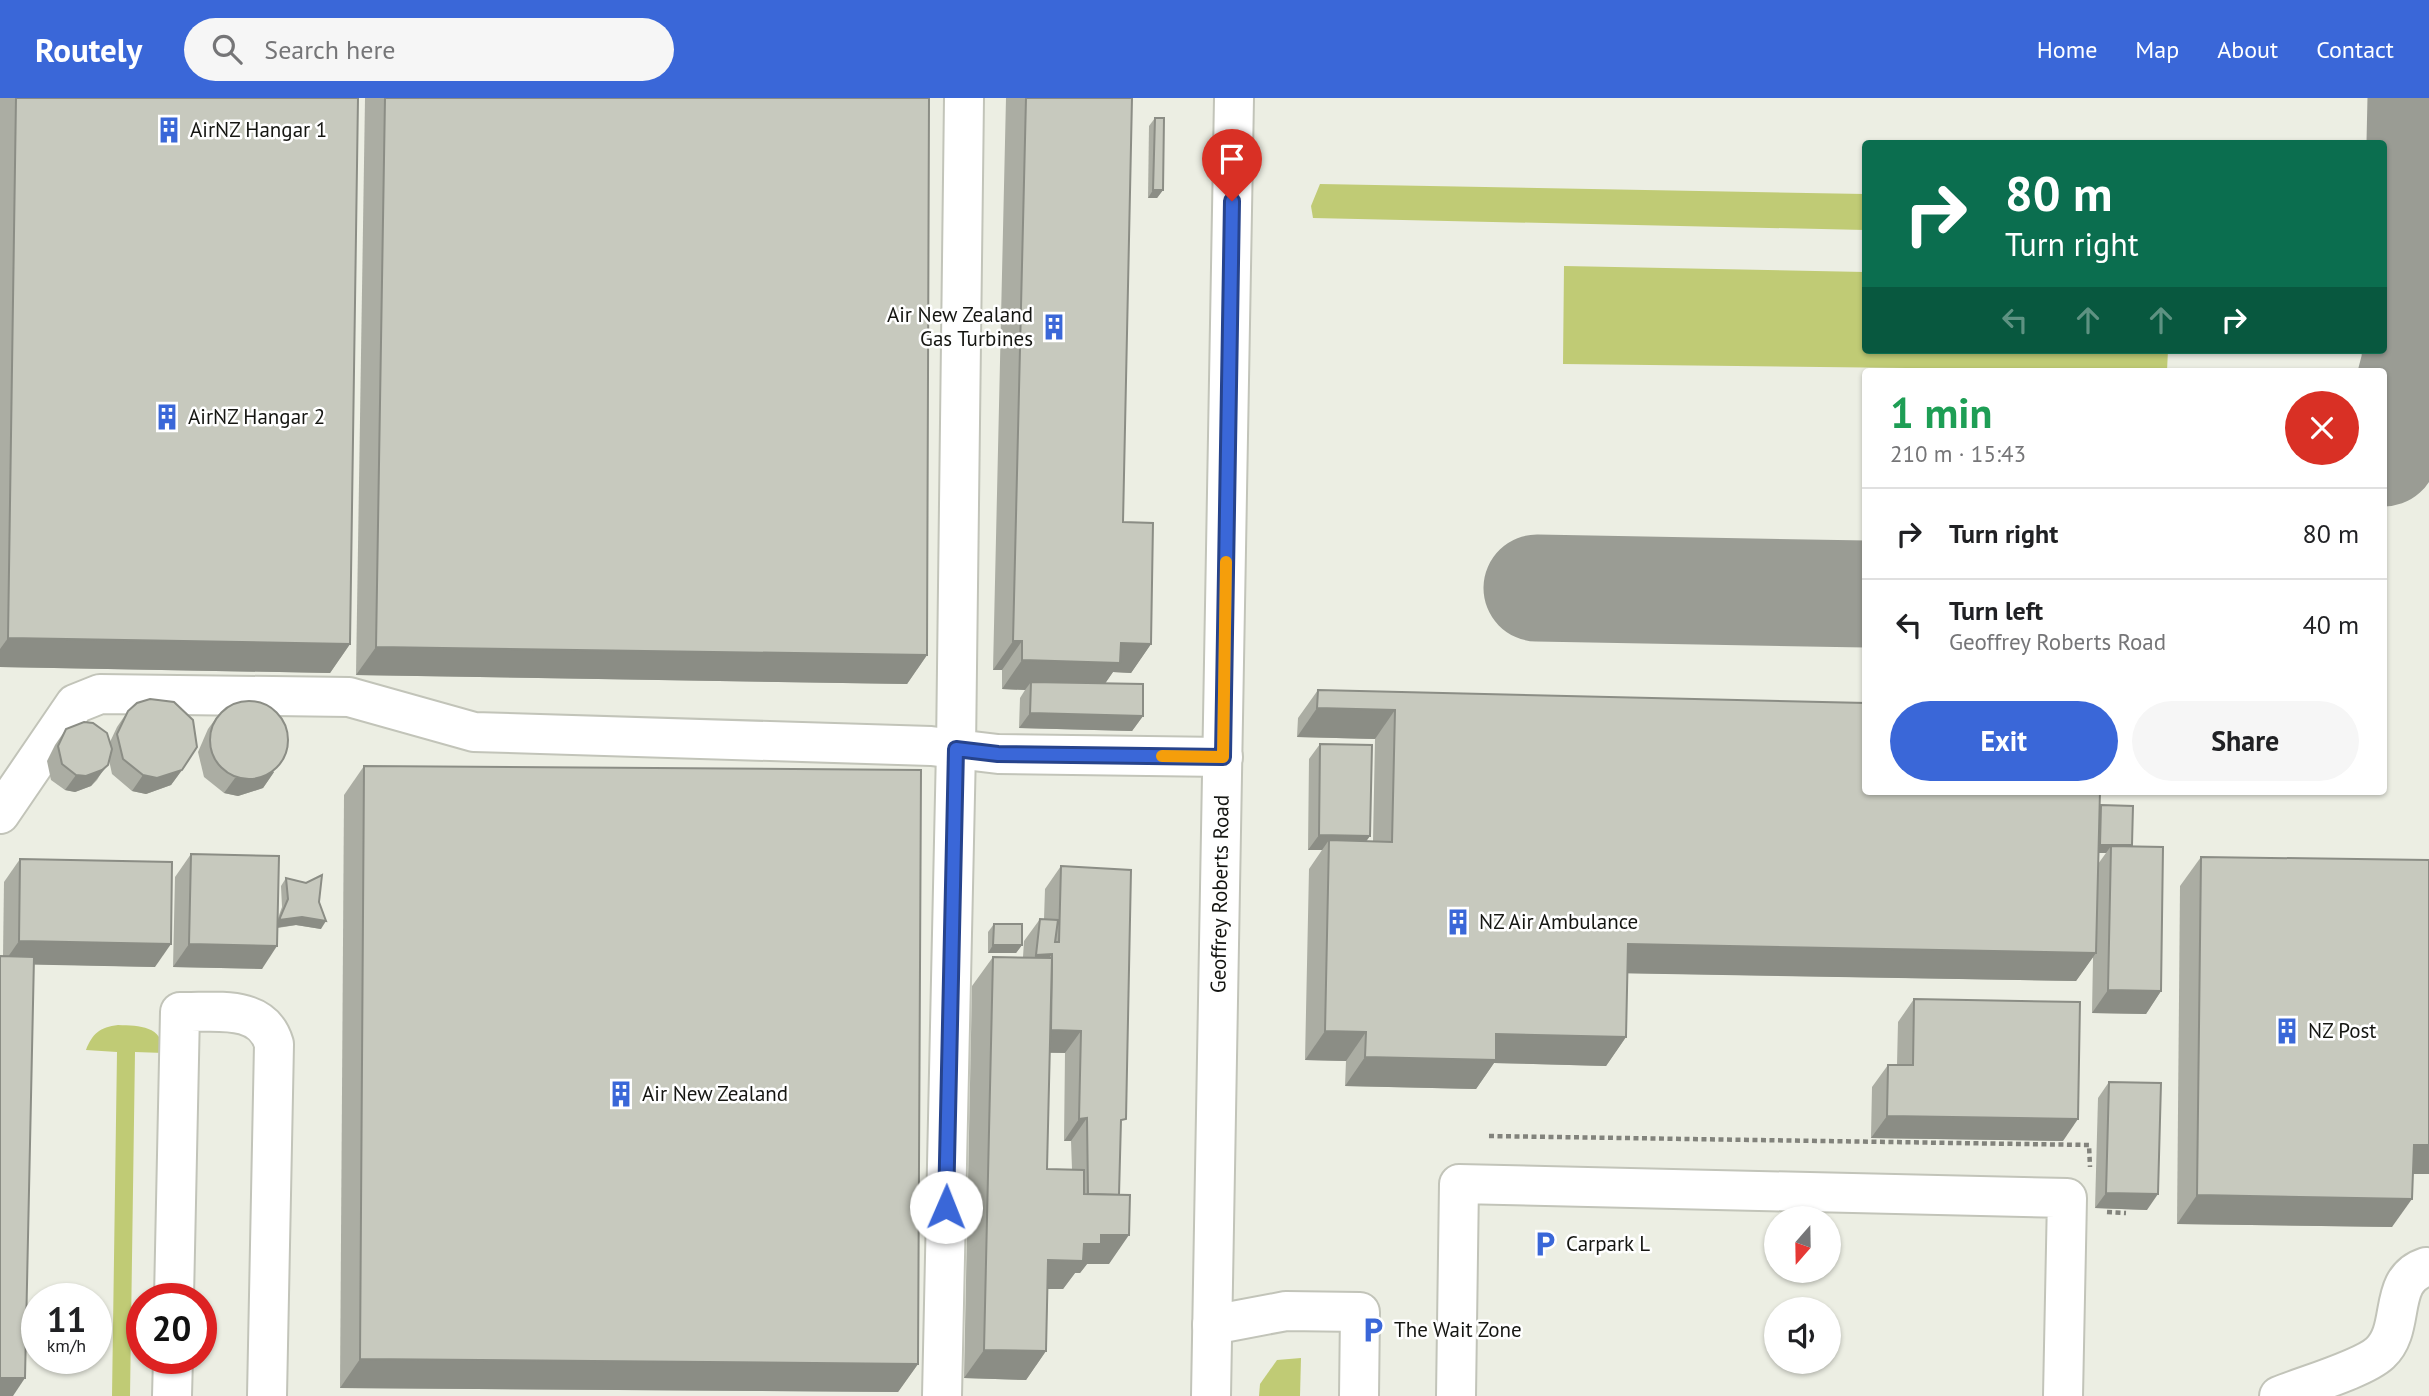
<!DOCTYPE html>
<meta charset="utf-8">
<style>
:root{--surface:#fff;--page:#f6f6f6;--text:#202124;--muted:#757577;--line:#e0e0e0;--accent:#3a67d8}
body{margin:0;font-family:"PT Sans",sans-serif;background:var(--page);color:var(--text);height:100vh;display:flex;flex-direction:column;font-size:26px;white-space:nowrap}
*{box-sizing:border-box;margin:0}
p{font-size:23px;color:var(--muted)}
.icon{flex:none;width:38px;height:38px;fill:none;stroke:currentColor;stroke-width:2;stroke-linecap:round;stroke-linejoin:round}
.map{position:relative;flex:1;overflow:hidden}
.details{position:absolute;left:1862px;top:270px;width:525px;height:427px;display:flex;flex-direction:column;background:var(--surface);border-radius:7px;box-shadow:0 2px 5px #0004}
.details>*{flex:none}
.hud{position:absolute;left:1862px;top:42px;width:525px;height:214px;border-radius:7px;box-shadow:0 2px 5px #0004;background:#0b6e4f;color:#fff;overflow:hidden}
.needle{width:46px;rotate:200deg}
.fabs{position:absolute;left:1764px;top:1108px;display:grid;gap:14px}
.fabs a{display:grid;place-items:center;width:77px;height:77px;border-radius:50%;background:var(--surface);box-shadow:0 2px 5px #0004;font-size:35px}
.speed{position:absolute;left:21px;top:1185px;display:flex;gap:14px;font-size:35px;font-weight:700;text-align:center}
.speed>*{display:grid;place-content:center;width:91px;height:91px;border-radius:50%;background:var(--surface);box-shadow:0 2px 5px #0004;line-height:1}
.speed small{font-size:18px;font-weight:400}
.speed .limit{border:10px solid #d22;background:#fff;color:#111}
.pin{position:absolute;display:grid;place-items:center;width:60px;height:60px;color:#fff;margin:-72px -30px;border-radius:50% 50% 50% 0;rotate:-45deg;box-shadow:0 0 7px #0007}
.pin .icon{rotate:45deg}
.me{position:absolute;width:77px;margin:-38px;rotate:1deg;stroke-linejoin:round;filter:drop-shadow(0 0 5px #0008)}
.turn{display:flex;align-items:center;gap:24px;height:147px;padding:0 28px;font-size:32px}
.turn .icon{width:91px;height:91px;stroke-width:2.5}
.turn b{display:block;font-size:49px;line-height:60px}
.lanes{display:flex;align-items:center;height:66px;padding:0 28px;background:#0003;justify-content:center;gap:35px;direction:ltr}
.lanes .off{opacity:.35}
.round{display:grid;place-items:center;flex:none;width:74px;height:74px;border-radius:37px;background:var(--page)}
.headline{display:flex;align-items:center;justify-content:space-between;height:119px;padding:0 28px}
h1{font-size:42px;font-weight:600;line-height:52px;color:#1e9e55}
.action{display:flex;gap:14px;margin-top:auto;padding:14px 28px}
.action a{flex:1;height:80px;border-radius:42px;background:var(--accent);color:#fff;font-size:28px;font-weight:600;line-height:80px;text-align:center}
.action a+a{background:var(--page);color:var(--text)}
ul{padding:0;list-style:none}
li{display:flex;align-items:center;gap:21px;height:91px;padding:0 28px;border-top:2px solid var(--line)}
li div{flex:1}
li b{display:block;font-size:26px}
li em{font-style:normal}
header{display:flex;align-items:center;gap:42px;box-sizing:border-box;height:98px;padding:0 35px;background:var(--accent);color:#fff}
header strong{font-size:33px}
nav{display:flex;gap:38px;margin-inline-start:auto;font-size:24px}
.search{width:490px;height:63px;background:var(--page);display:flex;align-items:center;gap:18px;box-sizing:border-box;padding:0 24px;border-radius:38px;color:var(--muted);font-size:26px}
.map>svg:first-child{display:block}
.green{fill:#c0cb75}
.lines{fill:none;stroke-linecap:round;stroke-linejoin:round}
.taxiway{stroke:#9a9c94;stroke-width:107}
.minor-casing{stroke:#c2c4b9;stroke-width:42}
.path{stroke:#82837c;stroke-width:4.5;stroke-dasharray:5 3.5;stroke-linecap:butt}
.minor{stroke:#fff;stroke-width:38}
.wall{fill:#abada3;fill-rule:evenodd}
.shaded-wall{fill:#8b8d85}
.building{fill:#c7c9be;stroke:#8b8d85;stroke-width:2}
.route-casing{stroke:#26438c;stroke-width:18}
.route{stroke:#3a67d8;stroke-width:12}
.slow{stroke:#f59e0b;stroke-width:12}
.labels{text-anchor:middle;stroke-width:5;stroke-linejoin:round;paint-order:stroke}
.poi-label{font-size:21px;fill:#151612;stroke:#fff;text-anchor:start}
.street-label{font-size:21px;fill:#151612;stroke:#fff}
</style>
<header>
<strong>Routely</strong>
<div class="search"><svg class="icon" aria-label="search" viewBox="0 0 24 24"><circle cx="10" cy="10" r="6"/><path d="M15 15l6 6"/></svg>Search here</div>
<nav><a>Home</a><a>Map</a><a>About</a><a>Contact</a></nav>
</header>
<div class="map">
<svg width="2429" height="1298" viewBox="0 0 2429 1298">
<rect width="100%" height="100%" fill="#eceee3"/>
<g class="green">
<path d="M1320 86 1865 96V132L1313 120 1311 108Z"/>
<path d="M1564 168 1865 174 1866 252H2168L2167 273 1563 266Z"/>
<path d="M118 927C140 928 162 927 164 955L135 954 130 1298H112L117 954 86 952C92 936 100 929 118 927Z"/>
<path d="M1301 1260 1300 1298H1259L1260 1286 1277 1262Z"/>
</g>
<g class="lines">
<g class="taxiway">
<path d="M2384 355 2401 319 2415 265 2421 0"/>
<path d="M1537 490 1866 496"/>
</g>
<g class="minor-casing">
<g id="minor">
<path d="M0 716 75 606 100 596 349 599 474 634 931 648 998 656 1223 659"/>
<path d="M174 1200 180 914C214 915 262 905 274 946L267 1298"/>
<path d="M1212 1227 1286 1213 1360 1214 1359 1298"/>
<path d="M172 1298 173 1260"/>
<path d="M942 1298 956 651 964 0"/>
<path d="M1211 1298 1234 0"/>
<path d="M1456 1298 1459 1086 2067 1100 2063 1298"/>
<path d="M2279 1298C2303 1288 2363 1271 2380 1255 2407 1230 2386 1182 2426 1169"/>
</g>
</g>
<g class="path">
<path d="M1489 1038 2089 1047 2090 1069"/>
<path d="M2107 1114 2126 1115"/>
</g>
<use href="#minor" class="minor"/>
</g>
<g class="wall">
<path d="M0 0H358L350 546 330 575 0 569Z"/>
<path d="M365 0H929L927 557 907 586 356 577Z"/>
<path d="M1006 0H1132L1123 424 1151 546 1131 575 1113 574 1105 585 1143 618 1132 633 1019 630 1020 600 1025 592 1002 591V572H993Z"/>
<path d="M1155 20 1163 92 1157 100H1148L1149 28Z"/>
<path d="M1318 592 2099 710 2101 707 2132 747 2161 893 2146 916 2092 915 2093 859 2076 883 1627 875 1626 939 1606 968 1494 965 1476 991 1345 988 1346 963 1305 962 1309 771 1322 752H1308L1309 661 1320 646 1370 738 1366 743H1373L1375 641 1297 639 1298 620ZM2098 755H2106L2098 766Z"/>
<path d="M128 613 182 672 171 687 146 696 132 693 112 676 109 662 97 682 91 688 75 694 65 692 51 682 47 663 55 647 66 631 110 644 117 629Z"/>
<path d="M219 616 274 674 263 690 238 698 224 695 204 679 198 654 208 631Z"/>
<path d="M364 668 918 1266 898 1294 340 1290 344 697Z"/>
<path d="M191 756 278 820 282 809 281 788 286 780 319 804 321 831 296 827 278 830 262 871 173 869 175 779Z"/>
<path d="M2201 759 2413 1076 2392 1129 2177 1126 2180 788Z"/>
<path d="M20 761 155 869 34 866 3 858 4 784Z"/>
<path d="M1061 768 1121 1029 1109 1166H1087L1080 1175H1075L1063 1191H1048L1046 1253 1026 1282 964 1280 972 888 993 859H1023L1024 843 1040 821H1044L1045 791ZM1050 955H1065L1064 1043H1071L1072 1071H1047Z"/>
<path d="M994 826 1022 847 1016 855H988V834Z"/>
<path d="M1914 901 2063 1043 1871 1040 1872 989 1888 967H1897L1898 924Z"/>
<path d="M2109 984 2147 1112 2095 1110 2098 1000Z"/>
</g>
<g class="shaded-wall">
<path d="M1153 92H1163L1157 100H1148Z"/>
<path d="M8 540 350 546 330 575 0 569V551Z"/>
<path d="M1013 543H1022L1002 572H993Z"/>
<path d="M1121 545 1151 546 1131 575 1113 574 1100 593 1031 584 1025 592 1002 591 1022 562Z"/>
<path d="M376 549 927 557 907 586 356 577Z"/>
<path d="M1317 610 1395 612 1375 641 1297 639Z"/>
<path d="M1030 615 1143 618 1132 633 1019 630Z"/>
<path d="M108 667 91 688 75 694 65 692 76 677Z"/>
<path d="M182 672 171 687 146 696 132 693 143 677Z"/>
<path d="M274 674 263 690 238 698 224 695 235 680Z"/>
<path d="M1319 737 1370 738 1359 753 1329 742 1322 752H1308Z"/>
<path d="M2100 747H2132L2110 755 2111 748 2106 755H2095Z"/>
<path d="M302 819 326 823 321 831 296 827 274 830 279 822Z"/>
<path d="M19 843 171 846 155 869 3 866Z"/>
<path d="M189 846 277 848 262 871 173 869Z"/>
<path d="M1628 846 2096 855 2076 883 1608 875Z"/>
<path d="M993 847H1022L1016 855H988Z"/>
<path d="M1052 856 1036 879H1021L1036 857Z"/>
<path d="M2108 892 2161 893 2146 916 2092 915Z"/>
<path d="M1050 932 1081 933 1065 955 1034 954Z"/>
<path d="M1325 933 1366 934 1346 963 1305 962Z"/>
<path d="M1496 936 1626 939 1606 968 1494 965 1476 991 1345 988 1365 959Z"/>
<path d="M1887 1018 2078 1021 2063 1043 1871 1040Z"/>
<path d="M1087 1020 1071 1043H1064L1079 1021Z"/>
<path d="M2414 1047H2429V1076H2394Z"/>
<path d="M2106 1095 2158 1096 2147 1112 2095 1110Z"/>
<path d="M2197 1097 2412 1101 2392 1129 2177 1126Z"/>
<path d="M1101 1137H1129L1109 1166H1087L1080 1175H1075L1063 1191H1028L1048 1162 1084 1146Z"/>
<path d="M984 1252 1046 1253 1026 1282 964 1280Z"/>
<path d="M360 1261 918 1266 898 1294 340 1290Z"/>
<path d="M0 1280H25L13 1298H0Z"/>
</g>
<g class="building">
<path d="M16 0H358L350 546 8 540Z"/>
<path d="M385 0H929L927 557 376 549Z"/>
<path d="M1026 0H1132L1123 424 1153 425 1151 546 1121 545 1120 565 1022 562V543H1013Z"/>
<path d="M1155 20H1164L1163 92H1153Z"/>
<path d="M1031 584 1143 586V618L1030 615Z"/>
<path d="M1318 592 1866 605V693H2100L2096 855 1628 846 1626 939 1496 936V962L1365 959 1366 934 1325 933 1329 742 1392 744 1395 612 1317 610Z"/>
<path d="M150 601 174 604 193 622 197 649 182 672 157 680 143 677 123 661 117 636 128 613 137 605Z"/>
<circle cx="249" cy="642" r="39"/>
<path d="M84 624 93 625 107 635 112 651 108 667 102 672 86 678 76 677 62 666 58 648 66 631Z"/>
<path d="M1320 646 1372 647 1370 738 1319 737Z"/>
<path d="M364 668 921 672 918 1266 360 1261Z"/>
<path d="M2101 707 2133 708 2132 747H2100Z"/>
<path d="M2111 748 2163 749 2161 893 2108 892Z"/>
<path d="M191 756 279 758 277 848 189 846Z"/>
<path d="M2201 759 2429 762V1047H2414L2412 1101 2197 1097Z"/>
<path d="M20 761 172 764 171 846 19 843Z"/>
<path d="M1061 768 1131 772 1126 1021 1121 1022 1119 1097 1088 1096 1087 1020 1079 1021 1081 933 1051 932 1052 860V856L1036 857 1040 821 1058 822 1055 844H1059Z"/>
<path d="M322 777 319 804 326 823 302 819 279 822 288 801 286 780 306 785Z"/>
<path d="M994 826H1022V847H993Z"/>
<path d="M0 858 34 859 25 1280H0Z"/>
<path d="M993 859 1052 860 1047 1071 1084 1072V1096L1130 1097 1129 1137H1101V1146H1084L1083 1163 1048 1162 1046 1253 984 1252Z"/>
<path d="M1914 901 2080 904 2078 1021 1887 1018 1888 967H1913Z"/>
<path d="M2109 984 2161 985 2158 1096 2106 1095Z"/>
</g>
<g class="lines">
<g class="route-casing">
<path id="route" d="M946 1109 956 651 998 656 1223 659 1232 103"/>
</g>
<use href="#route" class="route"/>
<path class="slow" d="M1162 658 1223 659 1226 464"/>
</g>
<defs>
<g id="building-bare" transform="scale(2.1)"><path d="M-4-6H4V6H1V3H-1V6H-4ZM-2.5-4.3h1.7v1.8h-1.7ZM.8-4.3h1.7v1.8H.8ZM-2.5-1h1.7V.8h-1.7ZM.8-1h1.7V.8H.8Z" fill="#3a67d8" stroke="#fff" stroke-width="2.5" paint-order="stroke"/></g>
<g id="parking-bare" transform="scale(2.1)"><path d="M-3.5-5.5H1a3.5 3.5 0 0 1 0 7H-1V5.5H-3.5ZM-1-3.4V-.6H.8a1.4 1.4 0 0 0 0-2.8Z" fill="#3a67d8" stroke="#fff" stroke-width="2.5" paint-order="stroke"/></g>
</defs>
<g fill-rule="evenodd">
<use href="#building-bare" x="169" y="32"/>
<use href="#building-bare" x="1054" y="229"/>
<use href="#building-bare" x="167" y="319"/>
<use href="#building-bare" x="1458" y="824"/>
<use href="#building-bare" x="2287" y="933"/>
<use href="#building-bare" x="621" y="996"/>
<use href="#parking-bare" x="1545" y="1146"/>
<use href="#parking-bare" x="1373" y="1232"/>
</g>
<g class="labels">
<g class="poi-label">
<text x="190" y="39">AirNZ Hangar 1</text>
<text x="1033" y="224" text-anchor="end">Air New Zealand<tspan x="1033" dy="24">Gas Turbines</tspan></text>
<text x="188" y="326">AirNZ Hangar 2</text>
<text x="1479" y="831">NZ Air Ambulance</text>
<text x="2308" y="940">NZ Post</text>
<text x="642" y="1003">Air New Zealand</text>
<text x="1566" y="1153">Carpark L</text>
<text x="1394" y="1239">The Wait Zone</text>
</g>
<g class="street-label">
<text transform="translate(1220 796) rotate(-89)" y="7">Geoffrey Roberts Road</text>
</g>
</g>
</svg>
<div class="fabs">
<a><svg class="needle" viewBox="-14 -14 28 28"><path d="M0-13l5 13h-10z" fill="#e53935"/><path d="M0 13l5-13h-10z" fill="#757577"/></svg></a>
<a><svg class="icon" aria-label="sound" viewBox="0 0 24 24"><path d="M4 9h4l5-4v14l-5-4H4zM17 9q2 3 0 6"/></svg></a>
</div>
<div class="speed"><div>11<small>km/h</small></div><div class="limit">20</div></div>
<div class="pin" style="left:1232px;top:103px;background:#d93025"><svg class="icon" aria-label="arrive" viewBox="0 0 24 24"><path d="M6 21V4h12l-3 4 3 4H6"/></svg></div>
<svg class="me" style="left:946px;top:1109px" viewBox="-20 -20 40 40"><circle r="19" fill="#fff"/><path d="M0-13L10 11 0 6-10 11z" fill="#3a67d8"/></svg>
<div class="hud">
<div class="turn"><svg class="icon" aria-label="right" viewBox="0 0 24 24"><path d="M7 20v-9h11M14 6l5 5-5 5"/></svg><div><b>80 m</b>Turn right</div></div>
<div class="lanes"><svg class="icon off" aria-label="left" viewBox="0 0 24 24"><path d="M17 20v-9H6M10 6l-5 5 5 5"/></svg><svg class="icon off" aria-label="ahead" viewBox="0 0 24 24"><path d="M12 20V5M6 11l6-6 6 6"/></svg><svg class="icon off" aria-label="ahead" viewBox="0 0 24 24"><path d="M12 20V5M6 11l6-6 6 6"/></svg><svg class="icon" aria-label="right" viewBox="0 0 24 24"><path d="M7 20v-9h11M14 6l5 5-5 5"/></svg></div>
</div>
<section class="details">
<div class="headline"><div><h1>1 min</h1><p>210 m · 15:43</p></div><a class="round" style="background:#d93025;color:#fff"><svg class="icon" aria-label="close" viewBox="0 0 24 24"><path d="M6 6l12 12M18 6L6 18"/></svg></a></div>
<ul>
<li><svg class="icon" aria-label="right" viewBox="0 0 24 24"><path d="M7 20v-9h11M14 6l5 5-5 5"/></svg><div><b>Turn right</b></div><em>80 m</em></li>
<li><svg class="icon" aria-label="left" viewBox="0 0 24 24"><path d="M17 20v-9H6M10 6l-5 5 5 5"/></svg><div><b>Turn left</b><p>Geoffrey Roberts Road</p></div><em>40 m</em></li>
</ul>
<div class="action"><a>Exit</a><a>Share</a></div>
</section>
</div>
